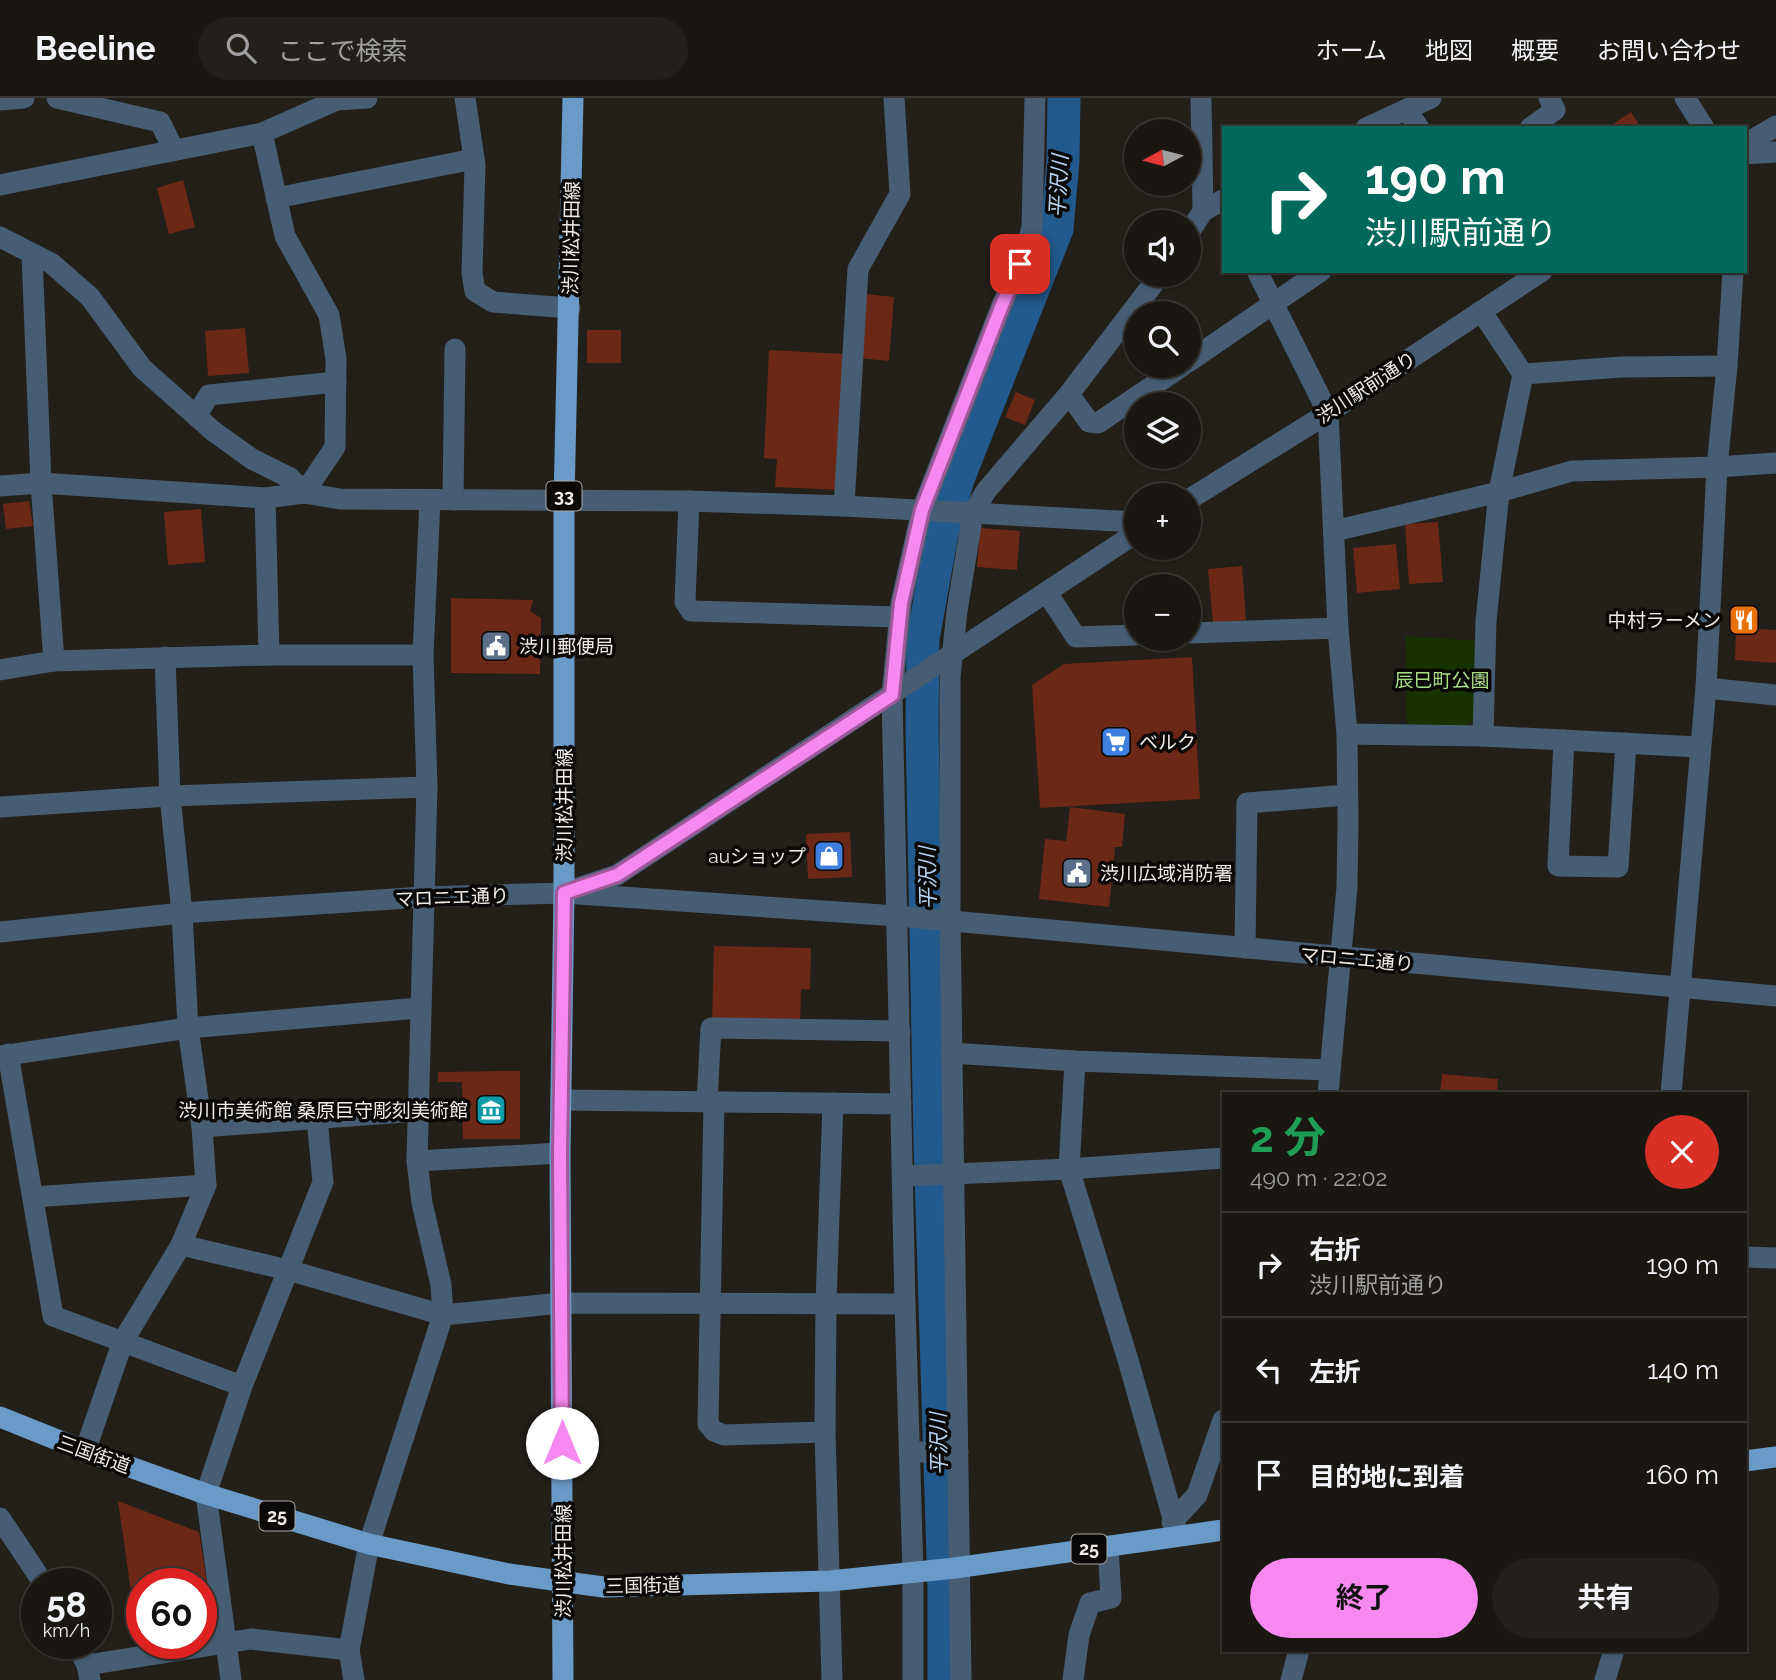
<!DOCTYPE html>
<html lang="ja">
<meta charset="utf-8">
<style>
:root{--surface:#1a1713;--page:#23201c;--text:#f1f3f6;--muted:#9f9fa0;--line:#383633;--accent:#f589ef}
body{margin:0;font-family:Raleway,"Noto Sans JP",sans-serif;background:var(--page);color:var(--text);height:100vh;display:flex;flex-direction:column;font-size:26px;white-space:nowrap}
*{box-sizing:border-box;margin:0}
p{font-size:23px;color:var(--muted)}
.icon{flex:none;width:38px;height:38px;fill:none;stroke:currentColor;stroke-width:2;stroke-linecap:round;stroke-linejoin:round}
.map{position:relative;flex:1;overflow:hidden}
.panel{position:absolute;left:1222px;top:994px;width:525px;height:560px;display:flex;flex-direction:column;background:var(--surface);border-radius:0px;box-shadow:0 2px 5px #0004,0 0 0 2px var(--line)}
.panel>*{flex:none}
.hud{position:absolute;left:1222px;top:28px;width:525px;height:147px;border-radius:0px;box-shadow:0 2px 5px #0004,0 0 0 2px var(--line);background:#00695c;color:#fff;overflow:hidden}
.needle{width:46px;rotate:263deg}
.tools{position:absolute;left:1124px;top:21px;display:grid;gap:14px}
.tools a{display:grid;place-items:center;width:77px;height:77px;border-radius:50%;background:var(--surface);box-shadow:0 2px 5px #0004,0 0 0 2px var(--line);font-size:35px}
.speed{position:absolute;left:21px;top:1470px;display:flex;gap:14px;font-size:35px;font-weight:700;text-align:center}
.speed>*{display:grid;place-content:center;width:91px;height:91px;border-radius:50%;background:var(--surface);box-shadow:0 2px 5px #0004,0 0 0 2px var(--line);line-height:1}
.speed small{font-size:18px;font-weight:400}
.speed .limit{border:10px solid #d22;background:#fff;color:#111}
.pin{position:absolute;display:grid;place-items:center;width:60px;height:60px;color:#fff;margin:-30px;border-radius:14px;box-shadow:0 4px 10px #0006}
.me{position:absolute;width:77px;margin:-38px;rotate:0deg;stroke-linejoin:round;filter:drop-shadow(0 0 5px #0008)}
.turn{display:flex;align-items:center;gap:24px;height:147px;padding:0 28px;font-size:32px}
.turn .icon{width:91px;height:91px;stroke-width:2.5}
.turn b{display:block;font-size:49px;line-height:60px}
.round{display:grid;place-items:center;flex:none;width:74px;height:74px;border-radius:37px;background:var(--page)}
.head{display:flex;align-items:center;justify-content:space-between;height:119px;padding:0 28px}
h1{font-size:42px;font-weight:700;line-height:52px;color:#1e9e55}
.button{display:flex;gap:14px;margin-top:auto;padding:14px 28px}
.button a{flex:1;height:80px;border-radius:42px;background:var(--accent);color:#111;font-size:28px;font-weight:700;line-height:80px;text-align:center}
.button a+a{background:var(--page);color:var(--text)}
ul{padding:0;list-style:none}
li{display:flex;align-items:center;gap:21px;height:105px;padding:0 28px;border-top:2px solid var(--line)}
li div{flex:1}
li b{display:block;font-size:26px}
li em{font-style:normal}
header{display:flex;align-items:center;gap:42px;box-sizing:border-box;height:98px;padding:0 35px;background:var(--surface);border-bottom:2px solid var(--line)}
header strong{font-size:33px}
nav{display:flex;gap:38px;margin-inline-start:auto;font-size:24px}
.search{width:490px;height:63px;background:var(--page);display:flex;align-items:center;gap:18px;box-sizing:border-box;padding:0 24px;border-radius:38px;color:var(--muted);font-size:26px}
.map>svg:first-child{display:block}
.green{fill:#183300}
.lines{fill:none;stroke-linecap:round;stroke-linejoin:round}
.river{stroke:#225a8d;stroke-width:33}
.building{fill:#6c2816}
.minor{stroke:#465d73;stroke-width:21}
.major{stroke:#699ac8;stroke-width:21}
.route-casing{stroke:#9f599b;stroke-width:18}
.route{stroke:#f589ef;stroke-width:12}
.labels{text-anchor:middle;stroke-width:7;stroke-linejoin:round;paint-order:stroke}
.shield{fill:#0b0907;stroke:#aaa7a4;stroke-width:2}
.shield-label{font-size:18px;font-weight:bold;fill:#eeebe8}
.street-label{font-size:19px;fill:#eeebe8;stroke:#0b0907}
.poi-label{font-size:19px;fill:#eeebe8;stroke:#0b0907;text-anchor:end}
.park-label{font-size:19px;fill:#a7de84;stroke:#0b0907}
.water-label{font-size:21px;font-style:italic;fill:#b5d2f0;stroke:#0b0907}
</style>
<header>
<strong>Beeline</strong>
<div class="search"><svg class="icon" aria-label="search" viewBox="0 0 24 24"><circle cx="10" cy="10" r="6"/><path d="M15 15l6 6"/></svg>ここで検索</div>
<nav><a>ホーム</a><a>地図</a><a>概要</a><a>お問い合わせ</a></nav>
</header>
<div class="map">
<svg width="1776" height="1582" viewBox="0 0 1776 1582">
<rect width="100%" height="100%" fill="#231f19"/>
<path class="green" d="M1406 538 1480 543 1475 621 1462 629 1407 628Z"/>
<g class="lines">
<path class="river" d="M944 1582V1492L930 1046 922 629 923 541 942 435 958 381 1057 131 1063 63 1064 0"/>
</g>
<g class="building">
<path d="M1631 14 1641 30H1607Z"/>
<path d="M183 82 195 129 169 136 157 90Z"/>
<path d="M865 196 894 199 889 263 859 260Z"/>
<path d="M245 230 249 275 208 278 205 233Z"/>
<rect x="587" y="232" width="34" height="33"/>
<path d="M769 252 846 256 840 392 775 389 777 361 764 360Z"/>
<path d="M1016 294 1035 302 1025 327 1005 319Z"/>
<path d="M29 403 33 428 6 431 3 406Z"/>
<path d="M201 411 205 464 168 467 164 414Z"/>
<path d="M1438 424 1443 484 1409 486 1405 426Z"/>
<path d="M980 430 1020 433 1017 472 977 469Z"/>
<path d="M1396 446 1400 491 1357 495 1353 450Z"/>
<path d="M1242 468 1246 522 1213 525 1208 471Z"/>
<path d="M451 500 533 502 530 513 541 520 540 576 451 575Z"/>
<path d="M1736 530 1776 532V565L1735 562Z"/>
<path d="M1192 559 1200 701 1040 710 1032 587 1064 566Z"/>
<path d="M1070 709 1125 716 1122 749H1115L1109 809 1039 801 1045 741 1066 743Z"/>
<path d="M850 734 852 779 808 781 806 736Z"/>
<path d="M714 848 811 850 810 892 801 891 800 927 712 925Z"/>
<path d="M520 973V1041H463L462 984H438V974Z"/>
<path d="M1442 976 1498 981 1497 996H1440Z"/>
<path d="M118 1403 199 1434 214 1530 209 1538 201 1539V1486H142V1545L156 1547 139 1549Z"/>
</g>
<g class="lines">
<g class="minor">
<path d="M57 0 160 24 174 52"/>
<path d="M465 0 475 67 472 175 475 193 493 204 570 210"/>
<path d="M1201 0 1203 113"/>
<path d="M1685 0 1704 30"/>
<path d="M0 2 24 0"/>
<path d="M1407 12 1419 30"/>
<path d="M1366 30 1431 0"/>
<path d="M1530 30 1555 12 1549 0"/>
<path d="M1745 46 1776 28"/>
<path d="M1745 56 1776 54"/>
<path d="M0 87 262 35 337 2 367 0"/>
<path d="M276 100 474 61"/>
<path d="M1188 136 1203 113 1223 102"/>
<path d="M0 139 51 165 90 199 142 270 213 333 252 361 290 380 304 395 335 349 336 261 329 217 285 138 262 35"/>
<path d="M32 156 41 385 54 563"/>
<path d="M1257 173 1328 315 1338 530 1347 636 1348 726 1347 789 1328 996"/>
<path d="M1481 213 1523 276"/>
<path d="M1188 264 1321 173"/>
<path d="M1069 296 1089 324 1098 325 1182 268"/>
<path d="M196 318 209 297 336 284"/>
<path d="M0 388 41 385 265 400 304 395 340 401 689 403 844 408 1136 424"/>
<path d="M453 402 455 251"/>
<path d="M1188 402 1328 315 1542 173"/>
<path d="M689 403 685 504 691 513 899 519"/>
<path d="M844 408 858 171 900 96 894 0"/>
<path d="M1334 433 1499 394 1572 373 1717 369 1776 365"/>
<path d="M1047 495 1076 539 1136 537"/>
<path d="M1188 535 1338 530"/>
<path d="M269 557H423"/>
<path d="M0 572 54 563 269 557 265 400"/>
<path d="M1706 590 1776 597"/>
<path d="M1347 636 1483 638 1699 649"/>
<path d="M1483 638 1486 523 1499 394 1523 276 1622 269 1727 268"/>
<path d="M1564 642 1558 768 1618 769 1626 645"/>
<path d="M0 709 170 698 427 689"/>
<path d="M572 792 617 777 1136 435"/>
<path d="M0 834 182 815 423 799 564 795 897 818 1776 898"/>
<path d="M1245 850 1247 705 1347 697"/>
<path d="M951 955 1075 963 1330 972"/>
<path d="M8 956 53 1218 242 1288"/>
<path d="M0 958 188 930 419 910"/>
<path d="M1075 963 1069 1071 1128 1262 1178 1438"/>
<path d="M1671 996 1706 590 1717 369 1727 268 1733 173"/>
<path d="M562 1002 901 1006"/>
<path d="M707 1004 711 930 900 933"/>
<path d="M714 1004 708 1326 714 1333 724 1337 825 1334"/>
<path d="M202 1029 417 1013"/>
<path d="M417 1063 560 1055"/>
<path d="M903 1078 1069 1071 1223 1060"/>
<path d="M33 1099 206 1087"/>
<path d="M181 1147 288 1172 443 1217 441 1187 422 1105 417 1063 427 689 423 557 430 402"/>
<path d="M1745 1159 1776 1160"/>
<path d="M85 1353 123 1243 181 1147 206 1087 202 1029 188 930 182 815 170 698 165 559"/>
<path d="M910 1354H958"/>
<path d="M0 1420 44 1486"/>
<path d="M1172 1424 1197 1397 1223 1322"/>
<path d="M76 1545 87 1567 90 1582"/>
<path d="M87 1567 251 1541 349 1552"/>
<path d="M231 1582 206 1396 242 1288 323 1084 317 1021"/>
<path d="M354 1582 349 1552 369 1446 443 1217 561 1205 905 1206"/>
<path d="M832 1582 825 1334 826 1204 833 1005"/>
<path d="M913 1582V1475L905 1206 892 597 901 505 922 412 1002 207 1025 156 1032 129 1035 0"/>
<path d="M961 1582 950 823V579L957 513 973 415 986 393 1069 296 1160 177"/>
<path d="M1073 1582 1079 1537 1090 1505 1111 1500 1108 1448"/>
<path d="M1291 1582 1299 1552"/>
<path d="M1605 1582 1614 1552"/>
</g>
<g class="major">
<path d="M0 1319 85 1353 206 1396 369 1446 509 1476 603 1489 830 1483 955 1470 1223 1432"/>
<path d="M1745 1363 1776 1359"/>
<path d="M563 1582 560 1055 564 795V403L573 0"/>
</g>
</g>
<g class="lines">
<g class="route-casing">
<path id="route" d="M562 1345 560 1055 564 795 617 777 892 597 901 505 922 412 1002 207 1020 166"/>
</g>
<use href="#route" class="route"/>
</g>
<defs>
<g id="restaurant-square" transform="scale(1.575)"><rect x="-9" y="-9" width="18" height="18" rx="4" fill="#e8710a" stroke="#0b0907"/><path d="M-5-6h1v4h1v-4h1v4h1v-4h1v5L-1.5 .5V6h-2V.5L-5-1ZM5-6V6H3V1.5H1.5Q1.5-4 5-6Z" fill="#fff"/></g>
<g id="civic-square" transform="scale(1.575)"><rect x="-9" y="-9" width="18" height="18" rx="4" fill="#5c6f8a" stroke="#0b0907"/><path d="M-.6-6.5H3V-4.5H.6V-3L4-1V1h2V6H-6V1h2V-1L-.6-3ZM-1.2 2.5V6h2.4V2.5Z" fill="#fff"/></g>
<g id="supermarket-square" transform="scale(1.575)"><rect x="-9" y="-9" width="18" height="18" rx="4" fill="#3f7fe0" stroke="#0b0907"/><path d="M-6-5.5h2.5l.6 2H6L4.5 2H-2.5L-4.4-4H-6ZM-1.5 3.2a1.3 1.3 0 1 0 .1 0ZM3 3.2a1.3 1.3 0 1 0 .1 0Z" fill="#fff"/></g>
<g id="shop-square" transform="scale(1.575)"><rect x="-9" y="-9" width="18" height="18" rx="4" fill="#3f7fe0" stroke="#0b0907"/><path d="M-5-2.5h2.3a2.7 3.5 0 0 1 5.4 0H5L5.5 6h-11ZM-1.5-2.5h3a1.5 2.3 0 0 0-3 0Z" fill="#fff"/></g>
<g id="museum-square" transform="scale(1.575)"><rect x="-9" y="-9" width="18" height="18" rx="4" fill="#0f9aa8" stroke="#0b0907"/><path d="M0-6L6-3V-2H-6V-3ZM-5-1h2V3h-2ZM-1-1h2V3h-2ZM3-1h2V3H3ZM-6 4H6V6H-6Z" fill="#fff"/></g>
</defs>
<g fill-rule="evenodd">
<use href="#restaurant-square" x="1744" y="522"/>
<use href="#civic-square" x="496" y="548"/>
<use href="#supermarket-square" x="1116" y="644"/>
<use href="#shop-square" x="829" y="758"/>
<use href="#civic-square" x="1077" y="775"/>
<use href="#museum-square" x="491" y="1012"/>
</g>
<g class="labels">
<g class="shield">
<rect x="546.5" y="383.5" width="35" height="29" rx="5"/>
<rect x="259.5" y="1403.5" width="35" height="29" rx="5"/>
<rect x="1071.5" y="1436.5" width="35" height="29" rx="5"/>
</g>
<g class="shield-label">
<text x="564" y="404">33</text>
<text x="277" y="1424">25</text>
<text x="1089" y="1457">25</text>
</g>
<g class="street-label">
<text transform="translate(571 140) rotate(-89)" y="7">渋川松井田線</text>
<text transform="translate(1366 289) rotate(-33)" y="7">渋川駅前通り</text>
<text transform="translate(564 707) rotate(-90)" y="7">渋川松井田線</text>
<text transform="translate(452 799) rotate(-2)" y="7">マロニエ通り</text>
<text transform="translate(1357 861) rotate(5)" y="7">マロニエ通り</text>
<text transform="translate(94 1356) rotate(20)" y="7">三国街道</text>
<text transform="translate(563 1463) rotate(-90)" y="7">渋川松井田線</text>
<text transform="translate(643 1487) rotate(-1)" y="7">三国街道</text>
</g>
<g class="poi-label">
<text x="1721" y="529">中村ラーメン</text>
<text x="519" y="555" text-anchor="start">渋川郵便局</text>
<text x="1139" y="651" text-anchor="start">ベルク</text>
<text x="806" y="765">auショップ</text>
<text x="1100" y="782" text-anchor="start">渋川広域消防署</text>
<text x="468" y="1019">渋川市美術館 桑原巨守彫刻美術館</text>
</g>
<g class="park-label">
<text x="1442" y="589">辰巳町公園</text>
</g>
<g class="water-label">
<text transform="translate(1059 88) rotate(-87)" y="7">平沢川</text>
<text transform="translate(928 780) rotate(-91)" y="7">平沢川</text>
<text transform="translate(939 1346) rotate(-91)" y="7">平沢川</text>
</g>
</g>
</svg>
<div class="tools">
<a><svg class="needle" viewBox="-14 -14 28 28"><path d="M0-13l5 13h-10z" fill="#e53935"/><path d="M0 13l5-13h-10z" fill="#9f9fa0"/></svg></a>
<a><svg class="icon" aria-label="sound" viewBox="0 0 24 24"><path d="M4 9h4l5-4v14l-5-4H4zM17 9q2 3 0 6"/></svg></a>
<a><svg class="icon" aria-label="search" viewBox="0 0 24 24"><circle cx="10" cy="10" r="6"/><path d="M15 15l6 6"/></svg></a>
<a><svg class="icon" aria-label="layers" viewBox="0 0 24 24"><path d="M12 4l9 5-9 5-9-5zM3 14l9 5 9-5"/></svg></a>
<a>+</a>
<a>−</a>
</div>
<div class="speed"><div>58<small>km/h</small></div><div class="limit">60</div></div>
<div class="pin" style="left:1020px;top:166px;background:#d93025"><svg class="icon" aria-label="arrive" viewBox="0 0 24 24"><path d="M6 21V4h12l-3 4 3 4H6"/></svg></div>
<svg class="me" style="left:562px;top:1345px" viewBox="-20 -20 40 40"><circle r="19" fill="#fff"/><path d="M0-13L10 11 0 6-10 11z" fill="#f589ef"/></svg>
<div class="hud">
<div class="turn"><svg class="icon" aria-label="right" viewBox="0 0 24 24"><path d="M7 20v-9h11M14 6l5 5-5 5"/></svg><div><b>190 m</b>渋川駅前通り</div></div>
</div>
<section class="panel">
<div class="head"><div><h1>2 分</h1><p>490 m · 22:02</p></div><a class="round" style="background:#d93025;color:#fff"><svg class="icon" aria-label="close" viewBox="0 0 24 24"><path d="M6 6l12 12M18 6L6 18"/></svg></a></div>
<ul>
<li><svg class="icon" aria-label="right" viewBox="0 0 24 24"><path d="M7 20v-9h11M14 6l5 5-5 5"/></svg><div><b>右折</b><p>渋川駅前通り</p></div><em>190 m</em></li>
<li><svg class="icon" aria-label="left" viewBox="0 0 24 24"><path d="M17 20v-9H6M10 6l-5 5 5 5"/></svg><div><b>左折</b></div><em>140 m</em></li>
<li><svg class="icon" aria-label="arrive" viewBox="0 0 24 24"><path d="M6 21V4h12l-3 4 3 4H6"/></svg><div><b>目的地に到着</b></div><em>160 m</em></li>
</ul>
<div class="button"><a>終了</a><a>共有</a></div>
</section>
</div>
